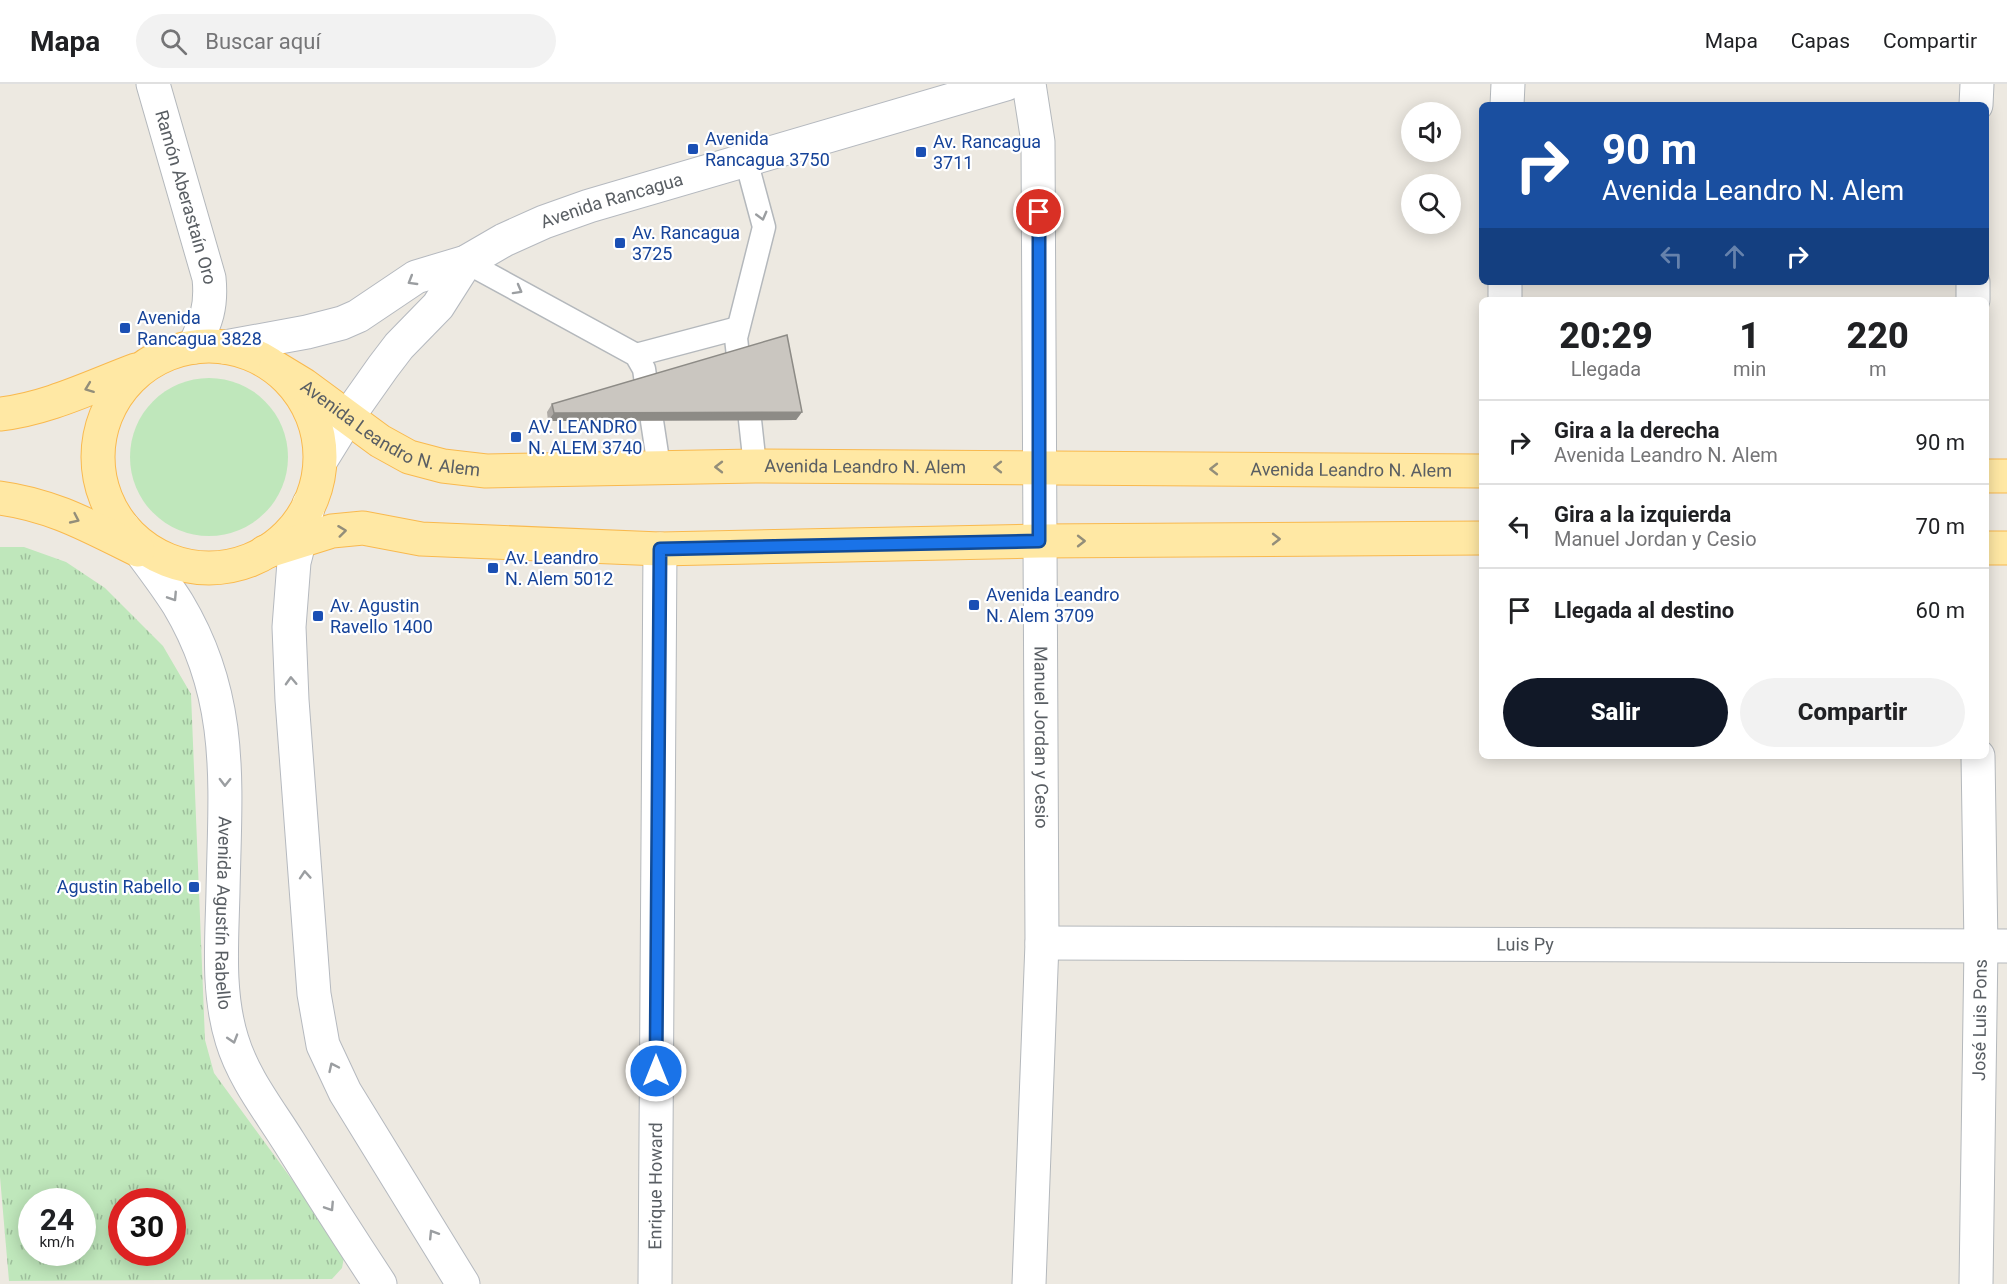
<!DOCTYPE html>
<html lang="es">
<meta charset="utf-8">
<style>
:root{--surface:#fff;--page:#f2f2f2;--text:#202124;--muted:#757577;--line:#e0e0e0;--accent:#111827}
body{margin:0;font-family:Roboto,sans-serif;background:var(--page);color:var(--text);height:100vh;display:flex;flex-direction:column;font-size:22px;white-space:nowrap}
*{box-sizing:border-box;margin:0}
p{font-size:20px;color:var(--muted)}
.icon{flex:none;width:33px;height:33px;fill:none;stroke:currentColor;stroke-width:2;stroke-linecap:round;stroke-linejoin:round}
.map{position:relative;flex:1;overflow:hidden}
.details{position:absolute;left:1479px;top:213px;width:510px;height:462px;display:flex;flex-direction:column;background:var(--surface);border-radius:9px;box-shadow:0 3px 15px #0003}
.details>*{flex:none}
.banner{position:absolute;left:1479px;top:18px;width:510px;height:183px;border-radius:9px;box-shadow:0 3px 15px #0003;background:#1a4fa0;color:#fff;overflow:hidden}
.fabs{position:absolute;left:1401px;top:18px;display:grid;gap:12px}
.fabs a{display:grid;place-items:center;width:60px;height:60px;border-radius:50%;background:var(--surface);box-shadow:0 3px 15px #0003;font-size:30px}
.speed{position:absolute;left:18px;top:1104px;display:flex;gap:12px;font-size:30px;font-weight:700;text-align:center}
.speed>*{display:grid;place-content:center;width:78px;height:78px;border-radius:50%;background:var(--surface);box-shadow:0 3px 15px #0003;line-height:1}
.speed small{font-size:15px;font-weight:400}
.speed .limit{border:9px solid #d22;background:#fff;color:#111}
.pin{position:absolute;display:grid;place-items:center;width:51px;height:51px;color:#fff;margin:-26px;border:3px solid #fff;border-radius:50%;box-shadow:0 2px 6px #0007}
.me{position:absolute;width:66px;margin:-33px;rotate:0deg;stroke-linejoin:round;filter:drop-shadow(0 0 4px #0008)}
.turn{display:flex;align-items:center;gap:21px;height:126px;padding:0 24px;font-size:27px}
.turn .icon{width:78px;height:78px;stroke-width:2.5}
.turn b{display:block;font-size:42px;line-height:51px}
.lanes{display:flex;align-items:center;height:57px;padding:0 24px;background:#0003;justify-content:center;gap:30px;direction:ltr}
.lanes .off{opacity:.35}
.eta{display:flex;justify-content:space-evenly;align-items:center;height:102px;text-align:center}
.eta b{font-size:36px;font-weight:800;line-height:42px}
.primary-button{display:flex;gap:12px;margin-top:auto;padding:12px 24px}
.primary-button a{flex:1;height:69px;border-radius:36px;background:var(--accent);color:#fff;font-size:24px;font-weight:800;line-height:69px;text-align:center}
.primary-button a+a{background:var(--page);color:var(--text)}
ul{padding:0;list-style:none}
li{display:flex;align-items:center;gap:18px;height:84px;padding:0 24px;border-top:2px solid var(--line)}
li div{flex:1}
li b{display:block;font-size:22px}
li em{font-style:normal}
header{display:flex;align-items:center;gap:36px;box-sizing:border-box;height:84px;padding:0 30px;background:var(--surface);border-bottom:2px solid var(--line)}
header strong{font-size:28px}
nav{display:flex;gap:33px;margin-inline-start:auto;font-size:21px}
.search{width:420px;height:54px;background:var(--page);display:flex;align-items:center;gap:15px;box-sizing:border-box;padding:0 21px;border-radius:33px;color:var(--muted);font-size:22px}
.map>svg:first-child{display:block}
.grass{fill:#bfe7bb}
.park{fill:url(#park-tufts);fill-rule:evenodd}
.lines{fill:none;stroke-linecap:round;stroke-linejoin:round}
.service-casing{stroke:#b4b8bc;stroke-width:25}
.minor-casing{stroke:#b4b8bc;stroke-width:35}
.secondary-casing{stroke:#b5b9bf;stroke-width:35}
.primary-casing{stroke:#f9b94e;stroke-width:35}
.service{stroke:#fff;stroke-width:22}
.minor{stroke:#fff;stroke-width:33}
.secondary{stroke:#fff;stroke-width:33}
.primary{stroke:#ffe8a4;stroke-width:33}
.wall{fill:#aeaaa5}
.shaded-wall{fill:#8d8b86}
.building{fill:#cac6c0;stroke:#8d8b86;stroke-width:1.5}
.oneway{stroke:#9b9ea1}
.oneway2{stroke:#938e7a}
.route-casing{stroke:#114b97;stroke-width:15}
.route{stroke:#1a73e8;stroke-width:10}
.transit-dot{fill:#1a4fb4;stroke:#fff;stroke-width:2}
.labels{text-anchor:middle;stroke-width:4.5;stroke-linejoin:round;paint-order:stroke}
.transit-label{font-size:18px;fill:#164399;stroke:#fff;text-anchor:start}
.street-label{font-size:18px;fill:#595e63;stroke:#fff}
</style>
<header>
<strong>Mapa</strong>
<div class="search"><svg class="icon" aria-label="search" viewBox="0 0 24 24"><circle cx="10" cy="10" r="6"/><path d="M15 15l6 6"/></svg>Buscar aquí</div>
<nav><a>Mapa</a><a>Capas</a><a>Compartir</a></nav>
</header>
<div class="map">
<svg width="2007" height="1200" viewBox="0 0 2007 1200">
<defs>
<pattern id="park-tufts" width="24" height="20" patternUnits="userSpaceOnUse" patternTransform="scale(1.5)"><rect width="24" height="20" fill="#bfe7bb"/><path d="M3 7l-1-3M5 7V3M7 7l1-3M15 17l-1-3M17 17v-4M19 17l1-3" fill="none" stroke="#9ebe9c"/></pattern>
</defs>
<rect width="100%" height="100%" fill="#ede9e1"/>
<circle class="grass" cx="209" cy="373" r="79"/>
<path class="park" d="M0 463H24L66 478 105 504 163 562 191 610 205 956 214 989 345 1168 342 1184 332 1195 9 1197 0 1093ZM32 1118H82V1168H32ZM122 1118H172V1168H122Z"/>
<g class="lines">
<g class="service-casing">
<g id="service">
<path d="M466 178 636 271 644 285 646 299"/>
<path d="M636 271 738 244"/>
<path d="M738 272 736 254 764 143 746 76"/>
<path d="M750 336 755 382"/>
<path d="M652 337 659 383"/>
</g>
</g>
<g class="minor-casing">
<g id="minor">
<path id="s1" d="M153 0 209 194C212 223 206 237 194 263"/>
<path id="s2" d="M1029 0 1038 58 1042 859 1029 1200"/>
<path d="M1507 21 1508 0"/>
<path d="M1976 21 1977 0"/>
<path d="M1505 216V198"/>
<path d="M1973 216V198"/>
<path id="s3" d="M1042 859 2007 862"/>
<path id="s4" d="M655 1200 660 465"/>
<path id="s5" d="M1976 1200 1981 862 1978 672"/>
</g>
</g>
<g class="secondary-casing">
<g id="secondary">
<path id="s6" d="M225 263 307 248 342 239 358 232 416 193 466 178 504 156 544 138 589 122 1006 0"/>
<path d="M321 376 347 334 383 283 399 262 438 222 466 178"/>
<path d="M309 420 294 478 289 543 292 616 314 910 323 961 345 1008 463 1200"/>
<path id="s7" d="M123 443C141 469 161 493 178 520 235 615 225 702 223 807 222 856 217 908 232 956 243 993 269 1026 289 1058 319 1106 349 1153 380 1200"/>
</g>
</g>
<g class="primary-casing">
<g id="primary">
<circle cx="209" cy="373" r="111"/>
<path id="s8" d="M276 284 304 301 380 357 409 373 443 382 486 387 755 382 1482 387"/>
<path d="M0 330C47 325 93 302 136 286"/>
<path d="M1986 392H2007"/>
<path d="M0 414C53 421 91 443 138 466"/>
<path d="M1986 464H2007"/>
<path d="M265 468 332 447 363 444 421 455 660 465 1039 457 1482 454"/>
</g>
</g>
<use href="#service" class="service"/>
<use href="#minor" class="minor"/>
<use href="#secondary" class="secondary"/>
<use href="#primary" class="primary"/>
</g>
<path class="wall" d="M552 320 802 328 796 336 548 337 547 328Z"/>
<path class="shaded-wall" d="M802 328 796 336 548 337 554 329Z"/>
<path class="building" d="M787 251 802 328 554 329 552 320Z"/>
<defs><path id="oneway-chevron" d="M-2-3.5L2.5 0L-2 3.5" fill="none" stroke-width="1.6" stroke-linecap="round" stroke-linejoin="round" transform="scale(1.5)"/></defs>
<g class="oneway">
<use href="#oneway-chevron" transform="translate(762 132) rotate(75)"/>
<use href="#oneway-chevron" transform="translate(412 197) rotate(149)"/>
<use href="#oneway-chevron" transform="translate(518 206) rotate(29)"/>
<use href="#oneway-chevron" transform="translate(173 513) rotate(57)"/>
<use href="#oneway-chevron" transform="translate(291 597) rotate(-92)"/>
<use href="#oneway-chevron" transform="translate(225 698) rotate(91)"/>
<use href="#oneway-chevron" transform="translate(305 791) rotate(-94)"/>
<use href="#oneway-chevron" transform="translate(233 955) rotate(73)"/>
<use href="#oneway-chevron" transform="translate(333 983) rotate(-115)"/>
<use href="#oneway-chevron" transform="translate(330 1123) rotate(57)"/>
<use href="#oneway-chevron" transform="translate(433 1150) rotate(-122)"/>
</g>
<g class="oneway2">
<use href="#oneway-chevron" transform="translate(89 304) rotate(159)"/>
<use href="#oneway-chevron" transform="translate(719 383) rotate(180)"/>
<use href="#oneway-chevron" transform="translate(998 383) rotate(-180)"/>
<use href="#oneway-chevron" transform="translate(1214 385) rotate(-180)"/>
<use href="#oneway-chevron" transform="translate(75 435) rotate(25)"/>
<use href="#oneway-chevron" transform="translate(342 447) rotate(-7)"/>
<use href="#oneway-chevron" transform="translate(1276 455)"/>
<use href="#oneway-chevron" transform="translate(1081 457)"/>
</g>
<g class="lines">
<g class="route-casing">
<path id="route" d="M656 987 660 465 1039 457V128"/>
</g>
<use href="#route" class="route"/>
</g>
<g class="transit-dot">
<rect x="687" y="59" width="12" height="12" rx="3"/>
<rect x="915" y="62" width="12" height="12" rx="3"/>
<rect x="614" y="153" width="12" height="12" rx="3"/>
<rect x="119" y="238" width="12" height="12" rx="3"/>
<rect x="510" y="347" width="12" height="12" rx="3"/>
<rect x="487" y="478" width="12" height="12" rx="3"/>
<rect x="968" y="515" width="12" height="12" rx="3"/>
<rect x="312" y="526" width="12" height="12" rx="3"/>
<rect x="188" y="797" width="12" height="12" rx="3"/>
</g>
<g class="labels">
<g class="transit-label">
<text x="705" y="61">Avenida<tspan x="705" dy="21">Rancagua 3750</tspan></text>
<text x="933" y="64">Av. Rancagua<tspan x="933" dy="21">3711</tspan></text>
<text x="632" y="155">Av. Rancagua<tspan x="632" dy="21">3725</tspan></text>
<text x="137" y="240">Avenida<tspan x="137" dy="21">Rancagua 3828</tspan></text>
<text x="528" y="349">AV. LEANDRO<tspan x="528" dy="21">N. ALEM 3740</tspan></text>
<text x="505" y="480">Av. Leandro<tspan x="505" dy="21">N. Alem 5012</tspan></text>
<text x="986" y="517">Avenida Leandro<tspan x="986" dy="21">N. Alem 3709</tspan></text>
<text x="330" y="528">Av. Agustin<tspan x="330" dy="21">Ravello 1400</tspan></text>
<text x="182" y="809" text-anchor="end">Agustin Rabello</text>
</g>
<g class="street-label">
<text dy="6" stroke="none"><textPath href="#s1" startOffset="118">Ramón Aberastaín Oro</textPath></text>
<text dy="6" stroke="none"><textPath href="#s6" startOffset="418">Avenida Rancagua</textPath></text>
<text dy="6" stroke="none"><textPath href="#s8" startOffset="132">Avenida Leandro N. Alem</textPath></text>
<text dy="6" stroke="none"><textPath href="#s8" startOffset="618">Avenida Leandro N. Alem</textPath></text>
<text dy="6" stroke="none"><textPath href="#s8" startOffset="1104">Avenida Leandro N. Alem</textPath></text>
<text dy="6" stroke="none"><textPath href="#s2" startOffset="654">Manuel Jordan y Cesio</textPath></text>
<text dy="6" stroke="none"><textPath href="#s7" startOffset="412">Avenida Agustín Rabello</textPath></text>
<text dy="6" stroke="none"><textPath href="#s3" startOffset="483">Luis Py</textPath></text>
<text dy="6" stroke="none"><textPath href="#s5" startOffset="264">José Luis Pons</textPath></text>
<text dy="6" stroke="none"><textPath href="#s4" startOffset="98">Enrique Howard</textPath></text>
</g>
</g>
</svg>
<div class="fabs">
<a><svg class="icon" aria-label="sound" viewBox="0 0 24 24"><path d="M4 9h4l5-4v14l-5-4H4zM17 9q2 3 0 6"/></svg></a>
<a><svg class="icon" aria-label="search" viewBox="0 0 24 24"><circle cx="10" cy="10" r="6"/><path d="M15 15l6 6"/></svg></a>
</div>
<div class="speed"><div>24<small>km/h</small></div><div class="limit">30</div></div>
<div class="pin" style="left:1039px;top:128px;background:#d93025"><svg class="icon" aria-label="arrive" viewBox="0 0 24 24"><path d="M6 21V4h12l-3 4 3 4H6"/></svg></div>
<svg class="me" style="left:656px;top:987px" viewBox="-20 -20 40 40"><circle r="17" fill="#1a73e8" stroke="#fff" stroke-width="3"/><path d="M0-11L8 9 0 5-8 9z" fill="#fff"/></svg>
<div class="banner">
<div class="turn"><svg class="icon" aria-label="right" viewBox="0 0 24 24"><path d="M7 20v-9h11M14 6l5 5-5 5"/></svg><div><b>90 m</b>Avenida Leandro N. Alem</div></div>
<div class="lanes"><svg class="icon off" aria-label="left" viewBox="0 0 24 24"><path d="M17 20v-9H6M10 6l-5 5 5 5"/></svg><svg class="icon off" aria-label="ahead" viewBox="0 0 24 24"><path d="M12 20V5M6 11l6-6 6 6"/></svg><svg class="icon" aria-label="right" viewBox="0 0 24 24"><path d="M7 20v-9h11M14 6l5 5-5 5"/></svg></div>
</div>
<section class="details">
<div class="eta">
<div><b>20:29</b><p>Llegada</p></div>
<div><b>1</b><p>min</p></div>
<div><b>220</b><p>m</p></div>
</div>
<ul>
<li><svg class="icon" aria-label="right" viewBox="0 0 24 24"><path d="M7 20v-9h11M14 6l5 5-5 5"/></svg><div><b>Gira a la derecha</b><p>Avenida Leandro N. Alem</p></div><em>90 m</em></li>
<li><svg class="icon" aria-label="left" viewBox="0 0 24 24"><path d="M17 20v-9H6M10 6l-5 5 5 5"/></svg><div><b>Gira a la izquierda</b><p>Manuel Jordan y Cesio</p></div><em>70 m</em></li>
<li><svg class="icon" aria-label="arrive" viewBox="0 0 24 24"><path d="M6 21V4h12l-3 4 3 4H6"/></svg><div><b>Llegada al destino</b></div><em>60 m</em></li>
</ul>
<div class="primary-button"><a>Salir</a><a>Compartir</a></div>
</section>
</div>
